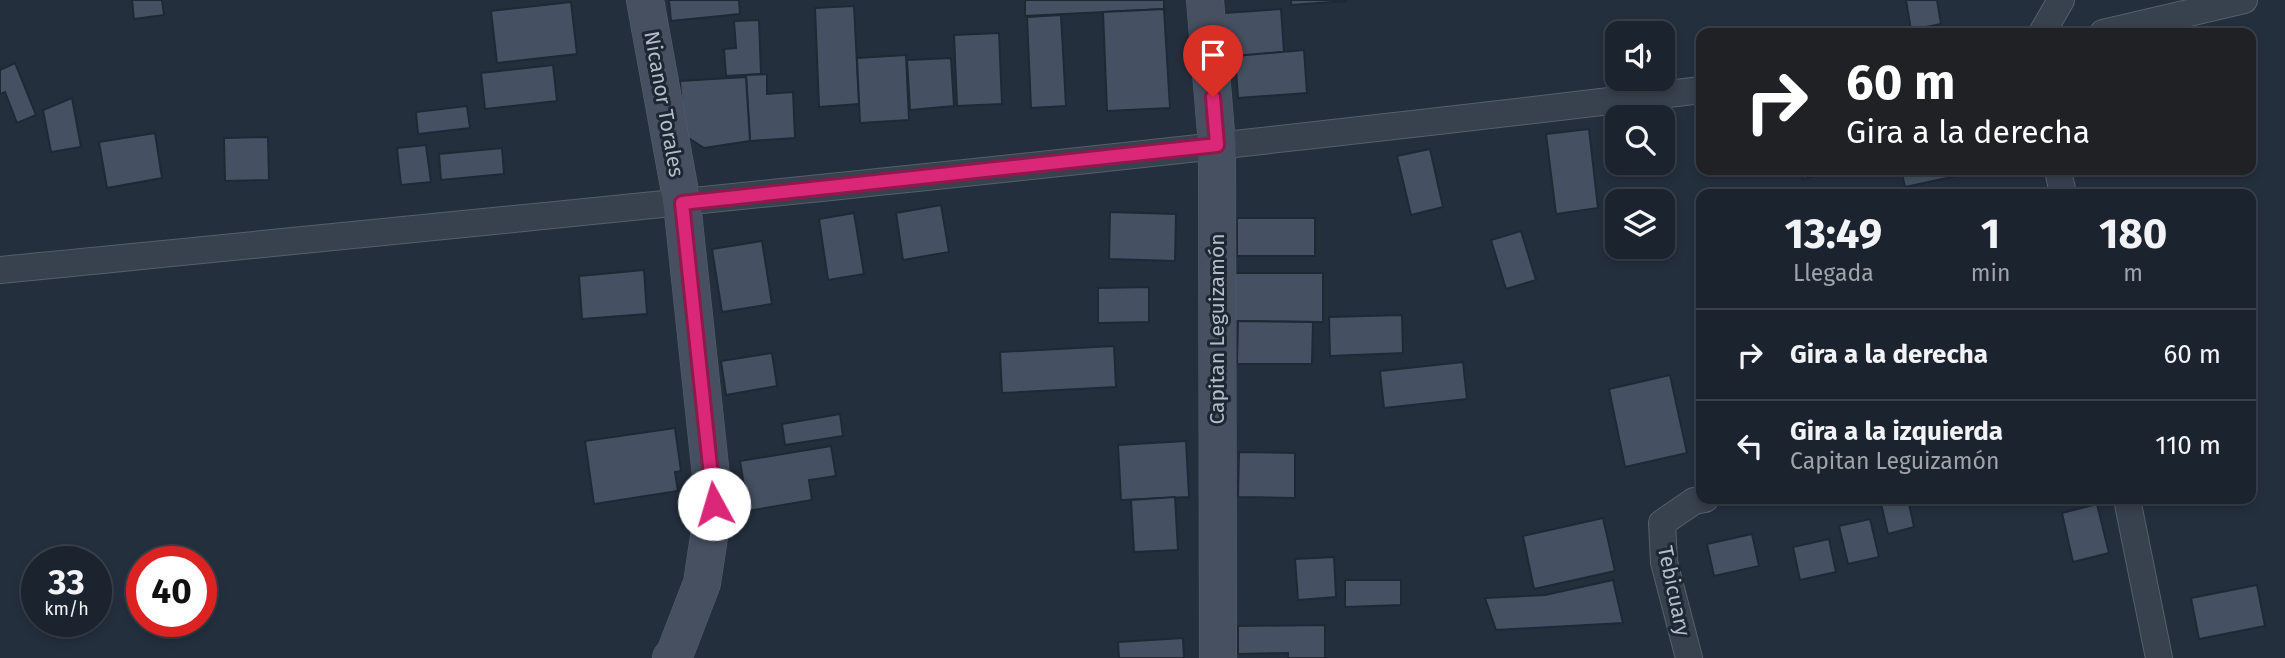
<!DOCTYPE html>
<html lang="es">
<meta charset="utf-8">
<style>
:root{--surface:#1b232e;--page:#242b36;--text:#f1f3f6;--muted:#a0a4aa;--line:#39404a}
body{margin:0;font-family:"Fira Sans",sans-serif;background:var(--page);color:var(--text);height:100vh;display:flex;flex-direction:column;font-size:26px;white-space:nowrap}
*{box-sizing:border-box;margin:0}
p{font-size:23px;color:var(--muted)}
.icon{flex:none;width:38px;height:38px;fill:none;stroke:currentColor;stroke-width:2;stroke-linecap:round;stroke-linejoin:round}
.map{position:relative;flex:1;overflow:hidden}
.panel{position:absolute;left:1696px;top:189px;width:560px;height:315px;display:flex;flex-direction:column;background:var(--surface);border-radius:14px;box-shadow:0 4px 10px #0003,0 0 0 2px var(--line)}
.panel>*{flex:none}
.hud{position:absolute;left:1696px;top:28px;width:560px;height:147px;border-radius:14px;box-shadow:0 4px 10px #0003,0 0 0 2px var(--line);background:#202124;color:#fff;overflow:hidden}
.fabs{position:absolute;left:1605px;top:21px;display:grid;gap:14px}
.fabs a{display:grid;place-items:center;width:70px;height:70px;border-radius:14px;background:var(--surface);box-shadow:0 4px 10px #0003,0 0 0 2px var(--line);font-size:35px}
.speed{position:absolute;left:21px;top:546px;display:flex;gap:14px;font-size:35px;font-weight:700;text-align:center}
.speed>*{display:grid;place-content:center;width:91px;height:91px;border-radius:50%;background:var(--surface);box-shadow:0 4px 10px #0003,0 0 0 2px var(--line);line-height:1}
.speed small{font-size:18px;font-weight:400}
.speed .limit{border:10px solid #d22;background:#fff;color:#111}
.pin{position:absolute;display:grid;place-items:center;width:60px;height:60px;color:#fff;margin:-72px -30px;border-radius:50% 50% 50% 0;rotate:-45deg;box-shadow:0 0 7px #0007}
.pin .icon{rotate:45deg}
.me{position:absolute;width:77px;margin:-38px;rotate:354deg;stroke-linejoin:round;filter:drop-shadow(0 0 5px #0008)}
.turn{display:flex;align-items:center;gap:24px;height:147px;padding:0 35px;font-size:32px}
.turn .icon{width:91px;height:91px;stroke-width:2.5}
.turn b{display:block;font-size:49px;line-height:60px}
.eta{display:flex;justify-content:space-evenly;align-items:center;height:119px;text-align:center}
.eta b{font-size:42px;font-weight:700;line-height:49px}
ul{padding:0;list-style:none}
li{display:flex;align-items:center;gap:21px;height:91px;padding:0 35px;border-top:2px solid var(--line)}
li div{flex:1}
li b{display:block;font-size:26px}
li em{font-style:normal}
.map>svg:first-child{display:block}
.building{fill:#455162;stroke:#1f2835;stroke-width:2}
.lines{fill:none;stroke-linecap:round;stroke-linejoin:round}
.street-casing{stroke:#565f6c;stroke-width:28}
.secondary-casing{stroke:#565f6c;stroke-width:38}
.street{stroke:#38414e;stroke-width:26}
.secondary{stroke:#465061;stroke-width:37}
.route-casing{stroke:#8e194d;stroke-width:18}
.route{stroke:#db2777;stroke-width:12}
.labels{text-anchor:middle;stroke-width:6;stroke-linejoin:round;paint-order:stroke}
.street-label{font-size:21px;fill:#b4bcc9;stroke:#1d2633}
</style>
<div class="map">
<svg width="2285" height="658" viewBox="0 0 2285 658">
<rect width="100%" height="100%" fill="#242f3e"/>
<g class="building">
<path d="M132 0H162L164 15 134 19Z"/>
<path d="M669 0H739L740 14 671 21Z"/>
<path d="M1025 0H1164V9L1025 16Z"/>
<path d="M1291 0H1346V1L1291 5Z"/>
<path d="M1906 0H1937L1941 24 1911 30Z"/>
<path d="M571 2 577 54 497 63 491 11Z"/>
<path d="M854 6 859 104 819 107 815 8Z"/>
<path d="M1164 9 1170 108 1107 111 1103 12Z"/>
<path d="M1281 9 1284 52 1227 57 1224 13Z"/>
<path d="M1061 15 1066 106 1031 108 1027 17Z"/>
<path d="M759 20 761 74 726 76 724 49 736 48 734 21Z"/>
<path d="M999 33 1002 104 957 106 954 35Z"/>
<path d="M1304 50 1307 93 1238 98 1235 56Z"/>
<path d="M906 55 909 120 860 123 857 58Z"/>
<path d="M951 58 954 106 910 110 907 60Z"/>
<path d="M15 63 36 115 17 123 5 92 0 94V70Z"/>
<path d="M553 65 557 101 485 109 481 73Z"/>
<path d="M767 74V94L793 92 795 138 750 141 746 75Z"/>
<path d="M746 77 750 141 704 148 684 135 680 81Z"/>
<path d="M72 98 81 147 51 152 43 110Z"/>
<path d="M467 106 470 128 418 134 416 112Z"/>
<path d="M1589 129 1598 208 1556 214 1546 134Z"/>
<path d="M155 133 162 178 107 188 99 142Z"/>
<path d="M268 137 269 180 225 181 224 138Z"/>
<path d="M426 145 431 182 401 185 397 148Z"/>
<path d="M502 148 504 174 441 180 439 154Z"/>
<path d="M1430 149 1443 207 1411 215 1397 156Z"/>
<path d="M1801 170H1843L1803 179Z"/>
<path d="M1901 170H1965L1966 174 1905 187Z"/>
<path d="M941 205 949 252 903 260 896 213Z"/>
<path d="M1110 212 1176 214 1175 261 1109 259Z"/>
<path d="M854 213 864 274 828 280 819 219Z"/>
<rect x="1237" y="218" width="78" height="38"/>
<path d="M1521 231 1536 280 1506 289 1491 240Z"/>
<path d="M762 241 772 304 722 312 712 249Z"/>
<path d="M644 270 647 314 582 319 579 276Z"/>
<path d="M1229 273H1323V322L1228 321Z"/>
<path d="M1149 287V322L1098 323V288Z"/>
<path d="M1402 315 1403 353 1330 356 1329 317Z"/>
<path d="M1238 321 1313 322 1312 364H1237Z"/>
<path d="M1114 346 1116 387 1002 393 1000 352Z"/>
<path d="M772 353 777 386 726 395 721 361Z"/>
<path d="M1463 362 1467 399 1384 408 1380 371Z"/>
<path d="M1670 375 1687 453 1625 467 1609 389Z"/>
<path d="M840 414 843 436 785 445 782 424Z"/>
<path d="M675 428 681 471 675 472 678 491 594 504 585 441Z"/>
<path d="M1186 441 1189 497 1121 500 1118 445Z"/>
<path d="M831 446 836 476 809 480 812 500 748 511 740 461Z"/>
<path d="M1239 452 1295 453V498L1238 497Z"/>
<path d="M1175 497 1178 550 1134 552 1131 500Z"/>
<path d="M1880 499H1908L1914 527 1888 534Z"/>
<path d="M2097 504 2109 553 2073 562 2062 513Z"/>
<path d="M1603 518 1615 571 1534 589 1523 536Z"/>
<path d="M1870 519 1879 557 1848 564 1839 526Z"/>
<path d="M1752 534 1759 566 1714 576 1707 544Z"/>
<path d="M1829 539 1836 572 1800 580 1793 547Z"/>
<path d="M1334 557 1336 597 1298 600 1295 559Z"/>
<path d="M1345 580H1401V605L1345 607Z"/>
<path d="M1613 580 1623 623 1496 630 1485 598 1545 595Z"/>
<path d="M2257 585 2265 626 2199 639 2191 598Z"/>
<path d="M1325 625V658H1288V653L1238 654V626Z"/>
<path d="M1183 638 1184 658H1119L1118 642Z"/>
</g>
<g class="lines">
<g class="street-casing">
<g id="street">
<path d="M2042 33 2061 0"/>
<path d="M2103 33 2244 0"/>
<path d="M2058 170 2063 194"/>
<path d="M0 270C567 214 1135 159 1701 90"/>
<path d="M2127 499 2159 658"/>
<path d="M1689 658 1664 562 1662 523 1694 501 1705 499"/>
</g>
</g>
<g class="secondary-casing">
<g id="secondary">
<path d="M645 0 682 203 714 504 702 583 675 653 671 658"/>
<path d="M1205 0 1217 145 1218 658"/>
</g>
</g>
<use href="#street" class="street"/>
<use href="#secondary" class="secondary"/>
</g>
<g class="lines">
<g class="route-casing">
<path id="route" d="M714 504 682 203 1217 145 1213 97"/>
</g>
<use href="#route" class="route"/>
</g>
<g class="labels">
<g class="street-label">
<text transform="translate(664 104) rotate(80)" y="7">Nicanor Torales</text>
<text transform="translate(1217 329) rotate(-90)" y="7">Capitan Leguizamón</text>
<text transform="translate(1674 591) rotate(78)" y="7">Tebicuary</text>
</g>
</g>
</svg>
<div class="fabs">
<a><svg class="icon" aria-label="sound" viewBox="0 0 24 24"><path d="M4 9h4l5-4v14l-5-4H4zM17 9q2 3 0 6"/></svg></a>
<a><svg class="icon" aria-label="search" viewBox="0 0 24 24"><circle cx="10" cy="10" r="6"/><path d="M15 15l6 6"/></svg></a>
<a><svg class="icon" aria-label="layers" viewBox="0 0 24 24"><path d="M12 4l9 5-9 5-9-5zM3 14l9 5 9-5"/></svg></a>
</div>
<div class="speed"><div>33<small>km/h</small></div><div class="limit">40</div></div>
<div class="pin" style="left:1213px;top:97px;background:#d93025"><svg class="icon" aria-label="arrive" viewBox="0 0 24 24"><path d="M6 21V4h12l-3 4 3 4H6"/></svg></div>
<svg class="me" style="left:714px;top:504px" viewBox="-20 -20 40 40"><circle r="19" fill="#fff"/><path d="M0-13L10 11 0 6-10 11z" fill="#db2777"/></svg>
<div class="hud">
<div class="turn"><svg class="icon" aria-label="right" viewBox="0 0 24 24"><path d="M7 20v-9h11M14 6l5 5-5 5"/></svg><div><b>60 m</b>Gira a la derecha</div></div>
</div>
<section class="panel">
<div class="eta">
<div><b>13:49</b><p>Llegada</p></div>
<div><b>1</b><p>min</p></div>
<div><b>180</b><p>m</p></div>
</div>
<ul>
<li><svg class="icon" aria-label="right" viewBox="0 0 24 24"><path d="M7 20v-9h11M14 6l5 5-5 5"/></svg><div><b>Gira a la derecha</b></div><em>60 m</em></li>
<li><svg class="icon" aria-label="left" viewBox="0 0 24 24"><path d="M17 20v-9H6M10 6l-5 5 5 5"/></svg><div><b>Gira a la izquierda</b><p>Capitan Leguizamón</p></div><em>110 m</em></li>
</ul>
</section>
</div>
